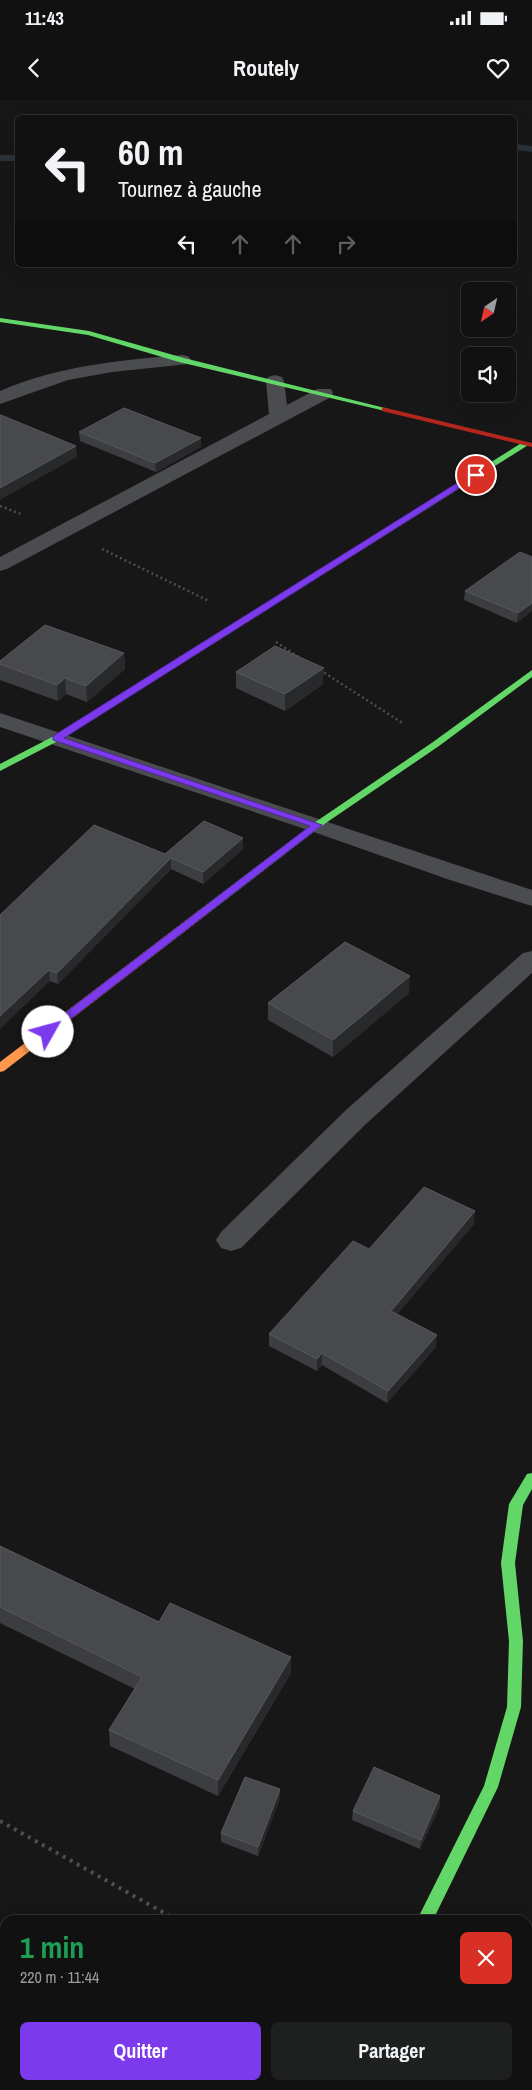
<!DOCTYPE html>
<html lang="fr">
<meta charset="utf-8">
<style>
:root{--surface:#111;--page:#1e1f1f;--text:#f1f3f6;--muted:#9c9d9f;--line:#303131;--accent:#7c3aed}
body{margin:0;font-family:"Archivo Narrow",sans-serif;background:var(--page);color:var(--text);height:100vh;display:flex;flex-direction:column;font-size:19px;white-space:nowrap}
*{box-sizing:border-box;margin:0}
p{font-size:16px;color:var(--muted)}
.icon{flex:none;width:28px;height:28px;fill:none;stroke:currentColor;stroke-width:2;stroke-linecap:round;stroke-linejoin:round}
.map{position:relative;flex:1;overflow:hidden}
.side{position:absolute;left:0px;top:1815px;width:532px;height:175px;display:flex;flex-direction:column;background:var(--surface);border-radius:15px 15px 0 0;box-shadow:0 5px 20px #0002,0 0 0 1px var(--line)}
.side>*{flex:none}
.top-card{position:absolute;left:15px;top:15px;width:502px;height:152px;border-radius:8px;box-shadow:0 5px 20px #0002,0 0 0 1px var(--line);background:#111;color:var(--text);overflow:hidden}
.needle{width:32px;rotate:214deg}
.controls{position:absolute;left:461px;top:182px;display:grid;gap:10px}
.controls a{display:grid;place-items:center;width:55px;height:55px;border-radius:8px;background:var(--surface);box-shadow:0 5px 20px #0002,0 0 0 1px var(--line);font-size:25px}
.pin{position:absolute;display:grid;place-items:center;width:42px;height:42px;color:#fff;margin:-21px;border:2px solid #fff;border-radius:50%;box-shadow:0 1px 5px #0007}
.me{position:absolute;width:55px;margin:-28px;rotate:52deg;stroke-linejoin:round;filter:drop-shadow(0 0 4px #0008)}
.turn{display:flex;align-items:center;gap:18px;height:105px;padding:0 20px;font-size:22px}
.turn .icon{width:65px;height:65px;stroke-width:2.5}
.turn b{display:block;font-size:35px;line-height:42px}
.lanes{display:flex;align-items:center;height:48px;padding:0 20px;background:#0003;justify-content:center;gap:25px;direction:ltr}
.lanes .off{opacity:.35}
.round{display:grid;place-items:center;flex:none;width:52px;height:52px;border-radius:8px;background:var(--page)}
.head{display:flex;align-items:center;justify-content:space-between;height:85px;padding:0 20px}
h1{font-size:30px;font-weight:700;line-height:38px;color:#1e9e55}
.primary-button{display:flex;gap:10px;margin-top:auto;padding:10px 20px}
.primary-button a{flex:1;height:58px;border-radius:8px;background:var(--accent);color:#fff;font-size:20px;font-weight:700;line-height:58px;text-align:center}
.primary-button a+a{background:var(--page);color:var(--text)}
.status{display:flex;justify-content:space-between;align-items:center;height:35px;padding:0 25px;background:var(--surface);direction:ltr}
.status svg{height:14px;fill:currentColor}
header{display:flex;justify-content:space-between;align-items:center;height:65px;padding:0 20px;background:var(--surface);font-size:22px;font-weight:700}
.map>svg:first-child{display:block}
.lines{fill:none;stroke-linecap:round;stroke-linejoin:round}
.stream{fill:#2a3239;fill-rule:evenodd}
.path-far1{stroke:#4d4e52;stroke-width:2.5;stroke-dasharray:2 3;stroke-linecap:butt}
.path{stroke:#4d4e52;stroke-width:4;stroke-dasharray:3 5;stroke-linecap:butt}
.street{fill:#4b4c50;fill-rule:evenodd}
.fast{fill:#63d668;fill-rule:evenodd}
.slow{fill:#ff974d;fill-rule:evenodd}
.jam{fill:#b3261e;fill-rule:evenodd}
.wall{fill:#3c3d40}
.shaded-wall{fill:#28292a}
.building{fill:#48494d;stroke:#57595e}
.route{fill:#7c3aed;stroke:#51269a}
</style>
<div class="status"><b>11:43</b><svg viewBox="0 0 49 12"><path d="M0 12V9h3v3zM5 12V6h3v6zM10 12V3h3v9zM15 12V0h3v12zM26 1h20v11H26zM47 4h2v5h-2z"/></svg></div>
<header><svg class="icon" aria-label="back" viewBox="0 0 24 24"><path d="M15 5l-7 7 7 7"/></svg>Routely<svg class="icon" aria-label="heart" viewBox="0 0 24 24"><path d="M12 20l-8-8c-3-5 5-10 8-4 3-6 11-1 8 4z"/></svg></header>
<div class="map">
<svg width="532" height="1990" viewBox="0 0 532 1990">
<rect width="100%" height="100%" fill="#171717"/>
<g class="lines">
<g class="stream">
<path d="M515 44 532 46V52L515 50Z"/>
<rect x="0" y="55" width="18" height="6"/>
</g>
<g class="path-far1">
<path d="M0 406 21 414"/>
<path d="M102 449 209 501"/>
<path d="M276 542 300 558"/>
<path d="M320 570 404 624"/>
</g>
<path class="path" d="M0 1721 177 1820"/>
<g class="street">
<path d="M182 255 188 256 191 260 188 264 112 272 68 280 0 304V291C58 266 120 260 182 255Z"/>
<path d="M275 275 282 277 284 281 287 305 317 289H331L333 293 331 297 7 469 0 471V457L269 314 266 281 268 277Z"/>
<path d="M0 613 532 790V806L450 780 308 730 0 627Z"/>
<path d="M532 851V873L366 1024 241 1148 231 1151 221 1148 216 1140 221 1132 346 1010 523 853Z"/>
<path d="M322 1985H362L360 1990H320Z"/>
</g>
<g class="fast">
<path d="M0 218 89 231 184 258 389 309 385 311 179 262 88 235 0 222Z"/>
<path d="M523 342 530 344 60 640 0 671V664L54 636Z"/>
<path d="M532 570V577L439 646 320 727 206 815H198L197 813 198 811 314 723 433 642Z"/>
<path d="M532 1373V1389L523 1405 515 1463 523 1541 521 1607 498 1687 433 1820H417L484 1686 507 1607 509 1541 501 1463 509 1404 527 1374Z"/>
</g>
<path class="slow" d="M202 810 207 813 206 815 4 971 0 972V962L198 811Z"/>
<path class="jam" d="M382 307 532 343V347L382 311Z"/>
</g>
<g class="wall">
<path d="M79 332 201 347 156 372 80 341Z"/>
<path d="M532 457 517 523 464 500 465 491Z"/>
<path d="M124 553 125 569 87 602 66 594 58 601 0 580V561Z"/>
<path d="M236 572 323 584 285 611 236 588Z"/>
<path d="M243 749 203 784 171 769 58 884 50 881 0 815 165 754Z"/>
<path d="M409 893 333 957 268 920V903Z"/>
<path d="M474 1124 397 1214 436 1247 387 1303 322 1265 317 1271 269 1246V1234L369 1149Z"/>
<path d="M0 1446 159 1522 291 1557V1573L218 1696 110 1646 109 1630 135 1589 0 1523Z"/>
<path d="M280 1689V1698L258 1756 221 1742V1733Z"/>
<path d="M440 1696V1706L420 1749 352 1720 353 1711Z"/>
<path d="M532 1876V1942L528 1940V1890Z"/>
</g>
<g class="shaded-wall">
<path d="M201 338V347L156 372 155 363Z"/>
<path d="M76 346 77 357 0 400V388Z"/>
<path d="M532 503V511L517 523 518 513Z"/>
<path d="M124 553 125 569 87 602 86 586Z"/>
<path d="M324 568 323 584 285 611V594Z"/>
<path d="M65 578 66 594 58 601 57 585Z"/>
<path d="M243 738V749L203 784V772Z"/>
<path d="M171 758V769L58 884 57 873Z"/>
<path d="M49 870 50 881 0 929V916Z"/>
<path d="M410 876 409 893 333 957V940Z"/>
<path d="M475 1111 474 1124 390 1223 391 1211Z"/>
<path d="M437 1235 436 1247 387 1303 388 1291Z"/>
<path d="M322 1253V1265L317 1271V1259Z"/>
<path d="M291 1557V1573L218 1696V1680Z"/>
<path d="M280 1689V1698L258 1756V1747Z"/>
<path d="M440 1696V1706L420 1749 421 1740Z"/>
<path d="M132 1985H141L138 1990H129Z"/>
</g>
<g class="building">
<path d="M124 308 201 338 155 363 79 332Z"/>
<path d="M0 315H1L76 346 0 388Z"/>
<path d="M520 452 532 457V503L518 513 465 491Z"/>
<path d="M45 525 124 553 86 586 65 578 57 585 0 564V561Z"/>
<path d="M275 546 324 568 285 594 236 572Z"/>
<path d="M204 721 243 738 203 772 171 758 57 873 49 870 0 916V815L94 725 165 754Z"/>
<path d="M345 842 410 876 333 940 268 903Z"/>
<path d="M424 1087 475 1111 391 1211 437 1235 388 1291 322 1253 317 1259 269 1234 353 1141 369 1149Z"/>
<path d="M0 1446 159 1522 170 1503 291 1557 218 1680 109 1630 142 1577 0 1507Z"/>
<path d="M374 1667 440 1696 421 1740 353 1711Z"/>
<path d="M245 1677 280 1689 258 1747 221 1733Z"/>
<path d="M532 1876V1923L528 1921V1890Z"/>
<path d="M41 1985H132L129 1990H38Z"/>
</g>
<path class="route" d="M473 373 480 375 64 638 322 725 51 934H44V929L310 726 53 640V636Z"/>
</svg>
<div class="controls">
<a><svg class="needle" viewBox="-14 -14 28 28"><path d="M0-13l5 13h-10z" fill="#e53935"/><path d="M0 13l5-13h-10z" fill="#9c9d9f"/></svg></a>
<a><svg class="icon" aria-label="sound" viewBox="0 0 24 24"><path d="M4 9h4l5-4v14l-5-4H4zM17 9q2 3 0 6"/></svg></a>
</div>
<div class="pin" style="left:476px;top:375px;background:#d93025"><svg class="icon" aria-label="arrive" viewBox="0 0 24 24"><path d="M6 21V4h12l-3 4 3 4H6"/></svg></div>
<svg class="me" style="left:48px;top:932px" viewBox="-20 -20 40 40"><circle r="19" fill="#fff"/><path d="M0-13L10 11 0 6-10 11z" fill="#7c3aed"/></svg>
<div class="top-card">
<div class="turn"><svg class="icon" aria-label="left" viewBox="0 0 24 24"><path d="M17 20v-9H6M10 6l-5 5 5 5"/></svg><div><b>60 m</b>Tournez à gauche</div></div>
<div class="lanes"><svg class="icon" aria-label="left" viewBox="0 0 24 24"><path d="M17 20v-9H6M10 6l-5 5 5 5"/></svg><svg class="icon off" aria-label="ahead" viewBox="0 0 24 24"><path d="M12 20V5M6 11l6-6 6 6"/></svg><svg class="icon off" aria-label="ahead" viewBox="0 0 24 24"><path d="M12 20V5M6 11l6-6 6 6"/></svg><svg class="icon off" aria-label="right" viewBox="0 0 24 24"><path d="M7 20v-9h11M14 6l5 5-5 5"/></svg></div>
</div>
<section class="side">
<div class="head"><div><h1>1 min</h1><p>220 m · 11:44</p></div><a class="round" style="background:#d93025;color:#fff"><svg class="icon" aria-label="close" viewBox="0 0 24 24"><path d="M6 6l12 12M18 6L6 18"/></svg></a></div>
<div class="primary-button"><a>Quitter</a><a>Partager</a></div>
</section>
</div>
